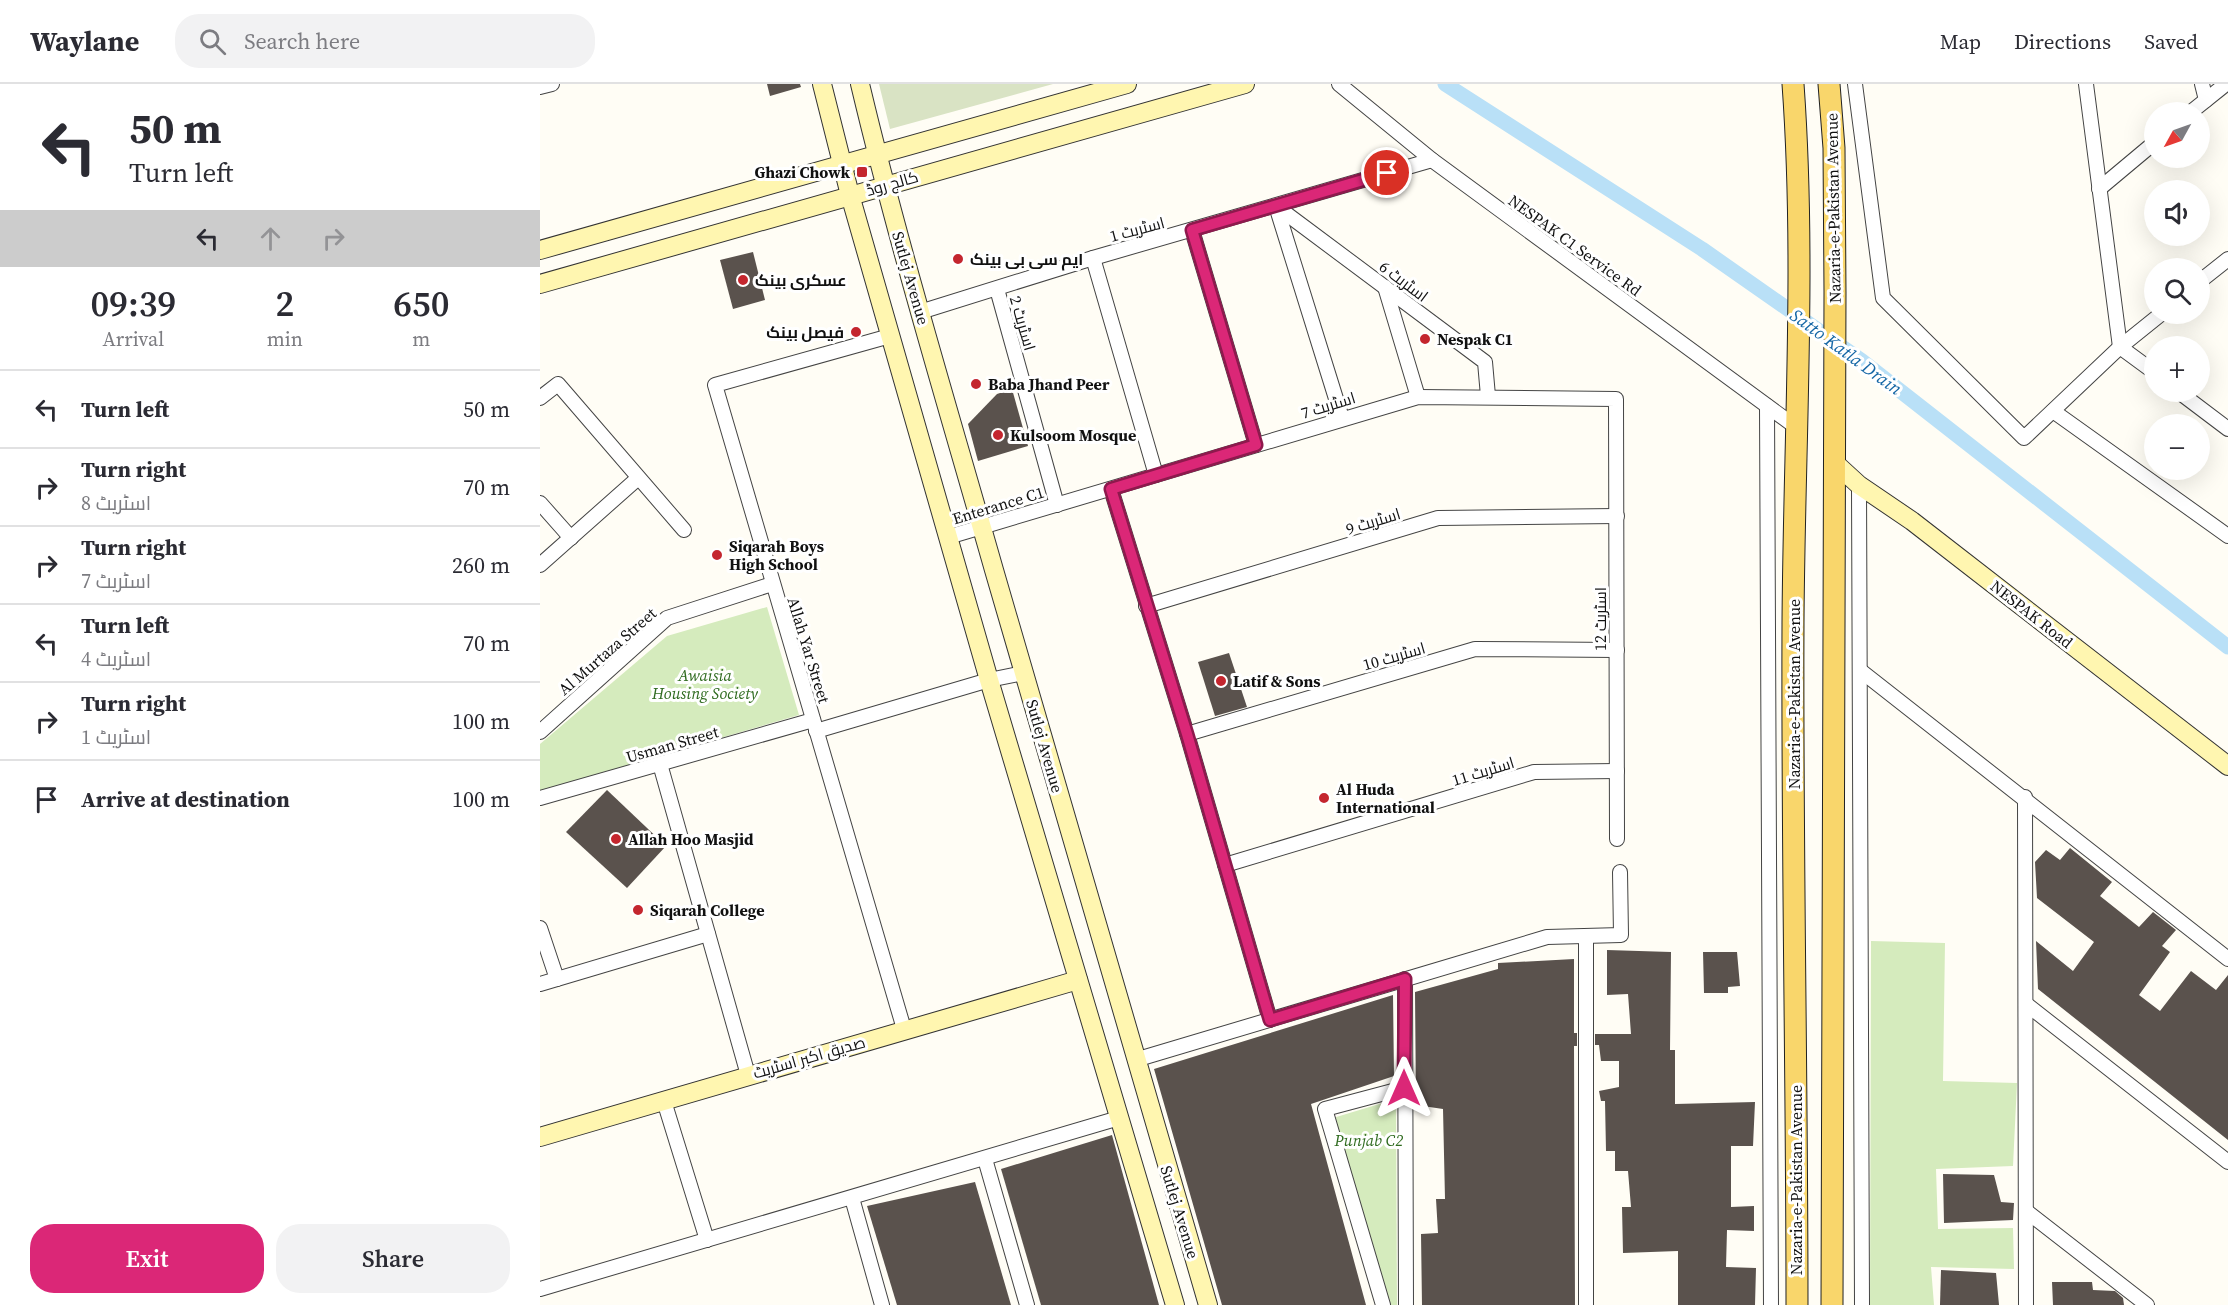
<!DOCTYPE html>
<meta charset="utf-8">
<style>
:root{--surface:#fff;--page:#f2f2f3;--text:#2b2b33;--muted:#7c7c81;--line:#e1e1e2;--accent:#db2777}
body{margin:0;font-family:"Source Serif 4",Cairo,serif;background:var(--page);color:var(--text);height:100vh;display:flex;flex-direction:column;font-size:22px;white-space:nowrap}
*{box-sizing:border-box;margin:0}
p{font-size:20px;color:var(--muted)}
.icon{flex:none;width:33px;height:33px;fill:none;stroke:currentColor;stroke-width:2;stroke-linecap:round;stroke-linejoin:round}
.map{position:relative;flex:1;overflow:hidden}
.side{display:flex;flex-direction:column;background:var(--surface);width:540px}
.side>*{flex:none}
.banner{background:#fff;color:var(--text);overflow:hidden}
.needle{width:39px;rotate:230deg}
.fabs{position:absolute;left:1604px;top:18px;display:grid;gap:12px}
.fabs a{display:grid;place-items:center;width:66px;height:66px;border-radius:50%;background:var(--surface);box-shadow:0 6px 24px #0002;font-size:30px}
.pin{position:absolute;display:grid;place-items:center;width:51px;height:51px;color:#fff;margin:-26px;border:3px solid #fff;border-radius:50%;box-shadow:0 2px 6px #0007}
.me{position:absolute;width:66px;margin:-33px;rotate:0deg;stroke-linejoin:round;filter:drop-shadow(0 0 4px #0008)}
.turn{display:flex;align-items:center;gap:21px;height:126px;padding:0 30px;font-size:27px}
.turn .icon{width:78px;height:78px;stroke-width:2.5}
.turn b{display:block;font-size:42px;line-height:51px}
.lanes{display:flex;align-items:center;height:57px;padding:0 30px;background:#0003;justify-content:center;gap:30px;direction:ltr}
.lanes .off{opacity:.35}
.eta{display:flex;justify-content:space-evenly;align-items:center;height:102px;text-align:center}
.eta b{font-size:36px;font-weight:600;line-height:42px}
.primary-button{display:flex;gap:12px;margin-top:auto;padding:12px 30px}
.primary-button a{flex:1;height:69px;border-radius:24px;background:var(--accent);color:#fff;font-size:24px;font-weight:600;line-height:69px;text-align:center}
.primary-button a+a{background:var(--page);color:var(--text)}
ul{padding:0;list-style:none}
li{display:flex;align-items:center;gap:18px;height:78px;padding:0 30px;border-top:2px solid var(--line)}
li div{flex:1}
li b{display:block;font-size:22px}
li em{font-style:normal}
header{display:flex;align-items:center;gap:36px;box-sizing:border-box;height:84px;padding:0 30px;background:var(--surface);border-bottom:2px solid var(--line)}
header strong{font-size:28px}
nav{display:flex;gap:33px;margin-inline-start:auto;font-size:21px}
.search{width:420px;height:54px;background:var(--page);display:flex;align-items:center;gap:15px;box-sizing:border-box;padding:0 21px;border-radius:24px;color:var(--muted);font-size:22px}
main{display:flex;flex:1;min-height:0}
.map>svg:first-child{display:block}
.green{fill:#d5ebbd}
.cemetery{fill:#d9e3c4}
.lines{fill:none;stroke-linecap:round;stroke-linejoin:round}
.canal{stroke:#b9e0f7;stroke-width:15}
.building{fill:#5a524d}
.street-casing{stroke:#444;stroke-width:16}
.secondary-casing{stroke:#333;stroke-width:20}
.primary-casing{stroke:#222;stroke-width:23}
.street{stroke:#fff;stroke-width:14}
.secondary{stroke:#fff6b0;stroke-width:18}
.primary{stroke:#f9d66b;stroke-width:21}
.route-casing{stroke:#8e194d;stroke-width:15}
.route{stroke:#db2777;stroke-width:10}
.poi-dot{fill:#c4262e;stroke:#fff;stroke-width:2}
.labels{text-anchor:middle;stroke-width:6;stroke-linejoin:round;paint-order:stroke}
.poi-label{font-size:16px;font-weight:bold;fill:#111;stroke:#fff;text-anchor:start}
.street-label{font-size:16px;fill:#111;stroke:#fff}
.park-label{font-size:16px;font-style:italic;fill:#2f6b1f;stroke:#fff}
.water-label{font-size:18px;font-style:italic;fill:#1768a6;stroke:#fff}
</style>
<header>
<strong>Waylane</strong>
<div class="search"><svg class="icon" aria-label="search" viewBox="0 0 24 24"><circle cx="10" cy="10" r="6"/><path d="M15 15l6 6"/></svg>Search here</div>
<nav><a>Map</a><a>Directions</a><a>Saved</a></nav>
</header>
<main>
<section class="side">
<div class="banner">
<div class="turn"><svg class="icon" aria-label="left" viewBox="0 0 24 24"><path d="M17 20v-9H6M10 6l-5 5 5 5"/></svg><div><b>50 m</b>Turn left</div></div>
<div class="lanes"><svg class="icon" aria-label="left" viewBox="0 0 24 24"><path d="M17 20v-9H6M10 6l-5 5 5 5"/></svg><svg class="icon off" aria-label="ahead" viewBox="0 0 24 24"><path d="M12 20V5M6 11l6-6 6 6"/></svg><svg class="icon off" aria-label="right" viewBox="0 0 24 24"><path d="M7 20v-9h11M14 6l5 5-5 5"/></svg></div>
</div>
<div class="eta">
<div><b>09:39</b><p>Arrival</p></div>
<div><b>2</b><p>min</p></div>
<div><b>650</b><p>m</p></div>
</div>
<ul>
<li><svg class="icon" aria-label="left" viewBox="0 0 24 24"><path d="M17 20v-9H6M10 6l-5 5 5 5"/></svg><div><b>Turn left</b></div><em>50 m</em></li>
<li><svg class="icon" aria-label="right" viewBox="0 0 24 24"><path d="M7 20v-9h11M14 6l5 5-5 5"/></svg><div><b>Turn right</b><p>اسٹریٹ 8</p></div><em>70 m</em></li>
<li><svg class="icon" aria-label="right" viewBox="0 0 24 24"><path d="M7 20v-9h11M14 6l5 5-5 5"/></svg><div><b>Turn right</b><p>اسٹریٹ 7</p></div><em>260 m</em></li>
<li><svg class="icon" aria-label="left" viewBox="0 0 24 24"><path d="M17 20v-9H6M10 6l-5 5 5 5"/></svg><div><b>Turn left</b><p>اسٹریٹ 4</p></div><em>70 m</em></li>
<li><svg class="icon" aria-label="right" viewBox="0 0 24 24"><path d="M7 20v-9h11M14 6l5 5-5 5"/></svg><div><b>Turn right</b><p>اسٹریٹ 1</p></div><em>100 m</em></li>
<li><svg class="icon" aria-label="arrive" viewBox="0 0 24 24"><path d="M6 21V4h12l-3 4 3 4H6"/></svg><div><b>Arrive at destination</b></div><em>100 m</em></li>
</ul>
<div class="primary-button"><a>Exit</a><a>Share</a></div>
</section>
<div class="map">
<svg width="1688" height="1221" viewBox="0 0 1688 1221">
<rect width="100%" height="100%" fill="#fffdf5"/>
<g class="green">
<path d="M227 523 259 631 0 707V660L127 552Z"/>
<path d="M1331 857 1405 859 1403 997 1477 999 1473 1082 1396 1085 1398 1145 1473 1144 1474 1185 1391 1183 1394 1221H1330Z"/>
<path d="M856 1015 857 1221H850L793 1034Z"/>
</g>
<path class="cemetery" d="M339 0H513L350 45Z"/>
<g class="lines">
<path class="canal" d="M905 0 1162 165 1322 277 1688 563"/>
</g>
<g class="building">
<path d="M227 0H260L261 3 230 12Z"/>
<path d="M213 168 225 216 193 225 180 176Z"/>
<path d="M472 305 488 362 438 377 428 340 457 310Z"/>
<path d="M689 569 707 623 675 632 658 578Z"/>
<path d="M67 706 126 762 87 804 26 748Z"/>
<path d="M1530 764 1572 798 1560 812 1599 843 1613 828 1636 846 1622 862 1630 868 1599 911 1620 927 1651 887 1676 906 1688 891V1056L1498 905 1496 857 1533 887 1554 858 1497 814 1495 778 1506 766 1520 776Z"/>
<path d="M1067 866 1131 868 1130 966H1135V1020L1215 1018 1213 1062H1191V1123L1214 1122V1147L1187 1146 1186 1183 1216 1184 1215 1221H1138V1167L1083 1169 1082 1123H1091L1088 1087H1075V1067H1066L1065 1017H1061L1059 1007 1079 1003V977H1061L1059 961H1055V950H1091L1088 910 1067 911Z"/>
<path d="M1163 868H1197L1200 902 1188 903V909H1164Z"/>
<path d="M1034 875V949H1037V962H1034L1035 1221H882L881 1150 898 1149 896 1115H905L903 1025 876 1021 875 908 958 885V879Z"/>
<path d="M853 911 854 992 771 1020 826 1221H682L614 985Z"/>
<path d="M572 1051 619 1221H501L461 1085Z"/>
<path d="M1403 1090 1454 1091 1461 1118 1474 1119 1473 1136 1404 1139Z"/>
<path d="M435 1098 471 1221H357L327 1122Z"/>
<path d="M1401 1186 1456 1189 1459 1221H1400Z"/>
<path d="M1512 1198H1552L1553 1206 1575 1207 1583 1214 1584 1221H1513Z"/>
</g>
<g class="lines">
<g class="street-casing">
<g id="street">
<path d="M799 0 892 76 1256 343"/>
<path d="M1315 0 1343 214 1484 354 1580 263 1621 230"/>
<path d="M1546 0 1580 263 1614 288"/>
<path d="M1662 0 1666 16"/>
<path d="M0 3 12 0"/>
<path d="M1651 28 1686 0"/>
<path d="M1559 105 1614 59"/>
<path d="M736 122 945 278 948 312"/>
<path d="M736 122 802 334"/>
<path d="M652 146 716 361"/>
<path d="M553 174 616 391"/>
<path d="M1659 198 1688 175"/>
<path d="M845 203 878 313"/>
<path d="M457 205 517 421"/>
<path d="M380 228 553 174 892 76"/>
<path d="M350 252 175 301 364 945"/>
<path d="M1639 308 1688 345"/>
<path d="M0 314 18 300 144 446"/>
<path d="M1227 322 1231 1221"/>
<path d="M1513 327 1688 452"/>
<path d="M1319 401 1322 1221"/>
<path d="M571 405 647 650 730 936"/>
<path d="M0 419 31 454"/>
<path d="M408 453 878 313 1076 315 1077 755"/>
<path d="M0 481 97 395"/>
<path d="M606 522 898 434 1077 432"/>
<path d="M1321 587 1688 875"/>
<path d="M276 647 449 596 484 589"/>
<path d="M0 648 127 534 232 500"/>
<path d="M647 650 935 565 1077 566"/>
<path d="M120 680 208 991"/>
<path d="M1485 713 1486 1221"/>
<path d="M0 714 273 636"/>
<path d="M685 781 994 688 1077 687"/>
<path d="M0 844 17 895"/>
<path d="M865 895 866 1221"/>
<path d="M0 900 168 850"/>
<path d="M1486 920 1688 1078"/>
<path d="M595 976 1007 853 1081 851 1080 788"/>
<path d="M124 1017 167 1156"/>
<path d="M445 1075 487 1221"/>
<path d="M312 1114 342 1221"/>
<path d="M1486 1127 1607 1221"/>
<path d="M0 1205 579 1034"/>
<path d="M843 1221 785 1025 864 1004"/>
<path d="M1046 1221V852"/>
</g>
</g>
<g class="secondary-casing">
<g id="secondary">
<path d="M282 0 310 111 449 596 635 1221"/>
<path d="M320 0C359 164 408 324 454 486 524 731 595 976 668 1221"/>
<path d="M0 166 587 0"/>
<path d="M0 200 705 0"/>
<path d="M1295 379 1319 401 1372 437 1688 682"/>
<path d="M0 1053 538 896"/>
</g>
</g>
<g class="primary-casing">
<g id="primary">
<path d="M1253 0C1266 179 1254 360 1253 540 1252 767 1257 994 1257 1221"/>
<path d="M1289 0 1294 64 1295 208 1292 1221"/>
</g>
</g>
<use href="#street" class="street"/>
<use href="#secondary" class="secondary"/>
<use href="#primary" class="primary"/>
</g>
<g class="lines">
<g class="route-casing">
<path id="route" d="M847 89 652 146 716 361 571 405 647 650 730 936 865 895 864 1004"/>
</g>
<use href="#route" class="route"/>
</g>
<g class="poi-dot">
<rect x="316" y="82" width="12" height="12" rx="3"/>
<circle cx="418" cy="175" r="6"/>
<circle cx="203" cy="196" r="6"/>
<circle cx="316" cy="248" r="6"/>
<circle cx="885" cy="255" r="6"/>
<circle cx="436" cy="300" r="6"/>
<circle cx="458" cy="351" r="6"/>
<circle cx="177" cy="471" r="6"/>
<circle cx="681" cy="597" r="6"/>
<circle cx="784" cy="714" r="6"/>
<circle cx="76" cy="755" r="6"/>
<circle cx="98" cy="826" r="6"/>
</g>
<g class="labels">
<g class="poi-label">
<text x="310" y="94" text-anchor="end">Ghazi Chowk</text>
<text x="430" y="181">ایم سی بی بینک</text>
<text x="215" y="202">عسکری بینک</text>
<text x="304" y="254" text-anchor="end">فیصل بینک</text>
<text x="897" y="261">Nespak C1</text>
<text x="448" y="306">Baba Jhand Peer</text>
<text x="470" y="357">Kulsoom Mosque</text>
<text x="189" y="468">Siqarah Boys<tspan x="189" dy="18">High School</tspan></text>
<text x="693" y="603">Latif &amp; Sons</text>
<text x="796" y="711">Al Huda<tspan x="796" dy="18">International</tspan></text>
<text x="88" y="761">Allah Hoo Masjid</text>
<text x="110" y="832">Siqarah College</text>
</g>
<g class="street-label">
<text transform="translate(352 99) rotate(-16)" y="6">کالج روڈ</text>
<text transform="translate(1293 124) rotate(-91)" y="6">Nazaria-e-Pakistan Avenue</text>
<text transform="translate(597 145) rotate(-15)" y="6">اسٹریٹ 1</text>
<text transform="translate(1035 161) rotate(36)" y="6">NESPAK C1 Service Rd</text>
<text transform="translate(371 194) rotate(74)" y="6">Sutlej Avenue</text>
<text transform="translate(864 197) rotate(37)" y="6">اسٹریٹ 6</text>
<text transform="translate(483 239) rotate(74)" y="6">اسٹریٹ 2</text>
<text transform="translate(788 321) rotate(-17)" y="6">اسٹریٹ 7</text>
<text transform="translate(458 421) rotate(-17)" y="6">Enterance C1</text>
<text transform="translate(833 437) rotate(-17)" y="6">اسٹریٹ 9</text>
<text transform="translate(1492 530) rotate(38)" y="6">NESPAK Road</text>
<text transform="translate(1060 535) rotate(-90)" y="6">اسٹریٹ 12</text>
<text transform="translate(269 566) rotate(73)" y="6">Allah Yar Street</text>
<text transform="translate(67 567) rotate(-41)" y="6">Al Murtaza Street</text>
<text transform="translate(854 572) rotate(-16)" y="6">اسٹریٹ 10</text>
<text transform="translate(1254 610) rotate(-90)" y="6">Nazaria-e-Pakistan Avenue</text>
<text transform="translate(132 660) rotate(-16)" y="6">Usman Street</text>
<text transform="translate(505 662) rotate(74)" y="6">Sutlej Avenue</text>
<text transform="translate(943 687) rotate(-17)" y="6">اسٹریٹ 11</text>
<text transform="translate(269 973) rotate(-16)" y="6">صدیق اکبر اسٹریٹ</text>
<text transform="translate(1256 1096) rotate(-90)" y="6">Nazaria-e-Pakistan Avenue</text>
<text transform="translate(640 1128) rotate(73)" y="6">Sutlej Avenue</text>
</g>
<g class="park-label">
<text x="165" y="597">Awaisia<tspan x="165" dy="18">Housing Society</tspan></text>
<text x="829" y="1062">Punjab C2</text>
</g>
<g class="water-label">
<text transform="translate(1306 268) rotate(36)" y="6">Satto Katla Drain</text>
</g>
</g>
</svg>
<div class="fabs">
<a><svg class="needle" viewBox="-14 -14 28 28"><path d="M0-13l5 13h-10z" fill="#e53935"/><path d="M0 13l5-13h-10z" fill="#7c7c81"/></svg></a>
<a><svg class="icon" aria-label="sound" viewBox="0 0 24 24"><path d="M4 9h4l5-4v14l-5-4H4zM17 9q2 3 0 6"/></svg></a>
<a><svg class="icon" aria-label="search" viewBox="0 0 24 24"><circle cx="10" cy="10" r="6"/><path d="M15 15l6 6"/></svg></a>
<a>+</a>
<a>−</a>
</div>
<div class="pin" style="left:847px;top:89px;background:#d93025"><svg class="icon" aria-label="arrive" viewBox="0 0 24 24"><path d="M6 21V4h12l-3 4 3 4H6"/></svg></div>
<svg class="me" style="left:864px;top:1004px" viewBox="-20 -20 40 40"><path d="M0-17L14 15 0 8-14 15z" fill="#db2777" stroke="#fff" stroke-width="4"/></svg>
</div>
</main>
